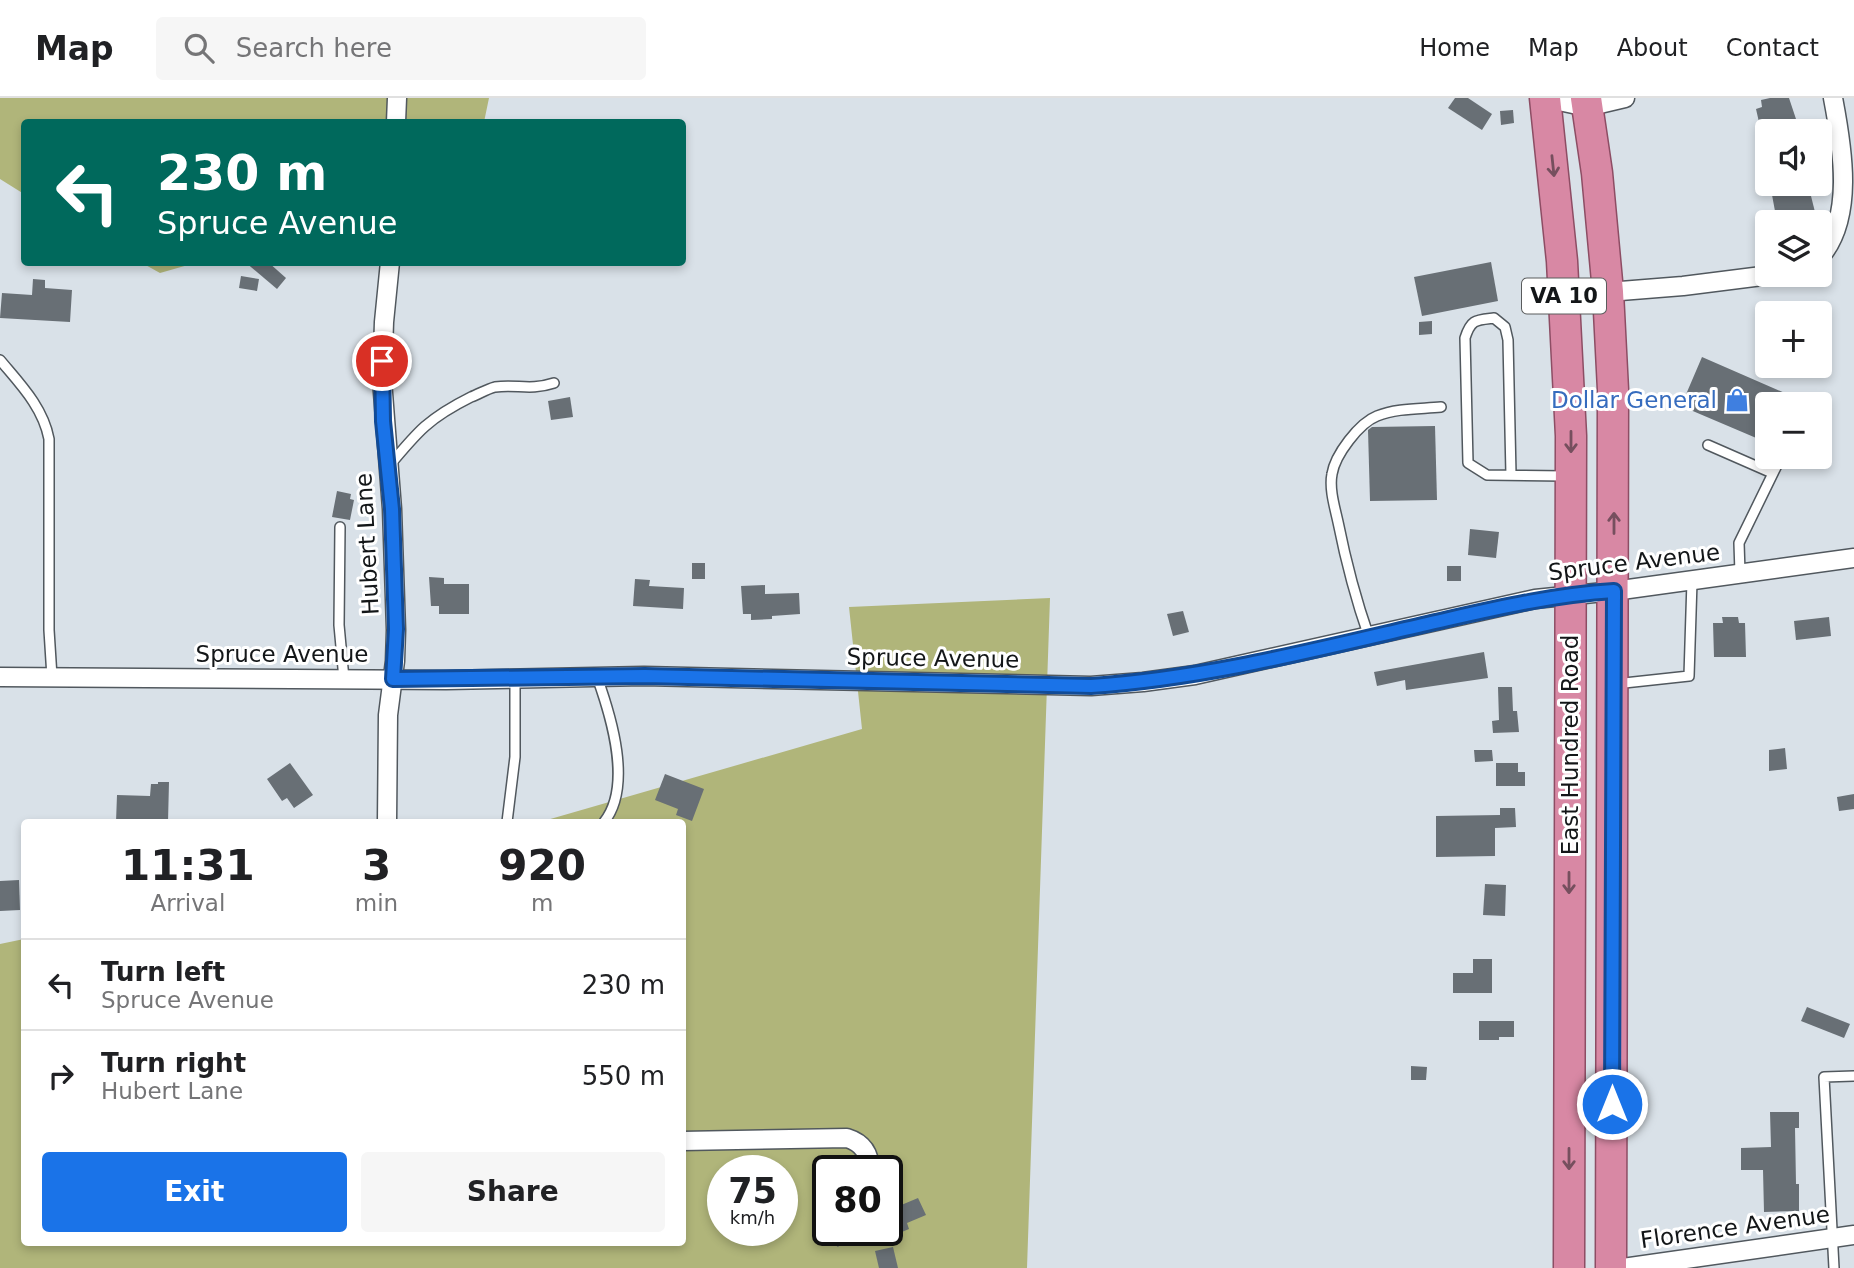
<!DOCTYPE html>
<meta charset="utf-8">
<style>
:root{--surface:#fff;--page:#f6f6f6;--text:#202124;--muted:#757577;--line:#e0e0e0;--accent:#1a73e8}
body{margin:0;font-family:"DejaVu Sans",sans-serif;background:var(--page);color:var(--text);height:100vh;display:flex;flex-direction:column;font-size:26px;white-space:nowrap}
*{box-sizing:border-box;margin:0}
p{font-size:23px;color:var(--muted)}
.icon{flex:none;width:38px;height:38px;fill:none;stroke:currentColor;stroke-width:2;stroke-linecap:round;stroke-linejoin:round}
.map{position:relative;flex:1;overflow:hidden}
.drawer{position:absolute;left:21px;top:721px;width:665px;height:427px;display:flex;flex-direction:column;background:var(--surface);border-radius:7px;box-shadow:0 4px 10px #0003}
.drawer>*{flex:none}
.banner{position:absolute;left:21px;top:21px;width:665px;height:147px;border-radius:7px;box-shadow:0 4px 10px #0003;background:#00695c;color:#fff;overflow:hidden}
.buttons{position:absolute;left:1755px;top:21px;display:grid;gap:14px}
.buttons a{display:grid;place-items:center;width:77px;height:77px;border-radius:7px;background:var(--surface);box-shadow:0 4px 10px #0003;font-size:35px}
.speed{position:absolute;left:707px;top:1057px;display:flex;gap:14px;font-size:35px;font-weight:700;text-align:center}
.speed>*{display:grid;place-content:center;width:91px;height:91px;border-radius:50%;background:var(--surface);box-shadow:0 4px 10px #0003;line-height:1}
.speed small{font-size:18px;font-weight:400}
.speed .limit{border:4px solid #111;border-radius:10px;background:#fff;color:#111}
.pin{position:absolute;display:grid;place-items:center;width:60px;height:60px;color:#fff;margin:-30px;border:4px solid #fff;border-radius:50%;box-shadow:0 2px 7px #0007}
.me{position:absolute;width:77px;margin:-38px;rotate:0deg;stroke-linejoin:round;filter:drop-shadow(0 0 5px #0008)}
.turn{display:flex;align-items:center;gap:24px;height:147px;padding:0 21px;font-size:32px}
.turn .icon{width:91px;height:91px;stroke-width:2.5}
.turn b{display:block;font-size:49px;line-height:60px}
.eta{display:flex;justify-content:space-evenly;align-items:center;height:119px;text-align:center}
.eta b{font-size:42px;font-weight:700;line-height:49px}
.cta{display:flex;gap:14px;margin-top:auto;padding:14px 21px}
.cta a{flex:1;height:80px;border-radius:7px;background:var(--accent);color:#fff;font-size:28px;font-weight:700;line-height:80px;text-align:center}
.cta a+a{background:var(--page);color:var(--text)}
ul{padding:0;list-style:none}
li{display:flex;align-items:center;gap:21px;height:91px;padding:0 21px;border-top:2px solid var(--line)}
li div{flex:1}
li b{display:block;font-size:26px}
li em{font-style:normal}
header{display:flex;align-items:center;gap:42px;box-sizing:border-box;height:98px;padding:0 35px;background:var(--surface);border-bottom:2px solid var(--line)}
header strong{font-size:33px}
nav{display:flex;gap:38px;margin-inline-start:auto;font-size:24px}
.search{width:490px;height:63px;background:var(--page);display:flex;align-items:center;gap:18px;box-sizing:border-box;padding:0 24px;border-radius:7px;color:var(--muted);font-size:26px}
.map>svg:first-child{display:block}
.green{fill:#b0b57a;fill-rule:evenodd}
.building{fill:#686f75}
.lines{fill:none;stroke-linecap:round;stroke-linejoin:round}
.service-casing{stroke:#51585e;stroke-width:12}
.minor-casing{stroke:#51585e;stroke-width:21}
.trunk-casing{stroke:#8d4d64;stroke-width:33}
.service{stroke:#fff;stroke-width:9}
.minor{stroke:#fff;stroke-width:18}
.trunk{stroke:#d888a4;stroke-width:30}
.oneway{stroke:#764f5e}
.route-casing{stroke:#114b97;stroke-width:18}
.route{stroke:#1a73e8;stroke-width:12}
.labels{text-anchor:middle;stroke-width:6;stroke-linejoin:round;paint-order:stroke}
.shield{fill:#fff;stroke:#5a5c5d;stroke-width:2}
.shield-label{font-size:21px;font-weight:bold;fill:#131618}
.shop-label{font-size:23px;fill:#366cbe;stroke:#fff;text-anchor:end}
.street-label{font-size:23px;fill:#131618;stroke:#fff}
</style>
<header>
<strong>Map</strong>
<div class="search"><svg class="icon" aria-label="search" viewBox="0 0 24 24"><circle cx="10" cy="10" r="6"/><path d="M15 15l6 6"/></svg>Search here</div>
<nav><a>Home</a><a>Map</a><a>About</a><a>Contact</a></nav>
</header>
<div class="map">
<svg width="1854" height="1170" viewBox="0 0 1854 1170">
<rect width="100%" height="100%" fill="#d9e1e8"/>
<g class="green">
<path d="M0 0H489L484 24H24V96L0 81Z"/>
<path d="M142 165V164L195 165 160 175Z"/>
<path d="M1050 500 1027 1170H0V846L24 841V1144H682V724H540L862 631 849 509ZM723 1073H782V1132H723ZM828 1073H887V1132H828Z"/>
</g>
<g class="building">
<path d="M1455 0H1468L1492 16 1482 32 1448 10Z"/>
<path d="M1770 0H1789L1796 21H1793L1796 33H1761L1756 11 1762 9 1761 2Z"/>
<path d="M1513 12 1514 25 1501 27 1500 13Z"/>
<path d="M1770 86H1808L1816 118 1813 119 1814 124H1777Z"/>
<path d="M245 164H268L286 180 277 191Z"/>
<path d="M1491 164 1498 203 1422 218 1414 179Z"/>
<path d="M241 178 259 181 257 193 239 190Z"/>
<path d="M33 181 45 182V190L72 192 70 224 0 220 2 195 32 197Z"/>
<path d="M1432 223V236L1419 237V224Z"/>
<path d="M1702 259 1810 306H1768V345L1681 308Z"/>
<path d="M570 299 573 319 551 322 548 303Z"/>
<path d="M1435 328 1437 402 1370 403 1368 332 1372 329Z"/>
<path d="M337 393 351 396 350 401 354 402 350 422 332 419Z"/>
<path d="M1470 431 1499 434 1496 460 1468 457Z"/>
<rect x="692" y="465" width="13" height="16"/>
<rect x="1447" y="468" width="14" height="15"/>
<path d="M429 479 444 480V486H469V516H439V508H431Z"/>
<path d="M635 481 650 482 649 488 684 490 683 511 633 508Z"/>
<path d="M765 487V496L799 495 800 516 772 518V521L751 522V516H743L741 488Z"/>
<path d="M1183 513 1189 534 1173 538 1167 516Z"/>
<path d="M1722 519H1738L1739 525H1745L1746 559H1714L1713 525H1723Z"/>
<path d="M1829 519 1831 538 1796 542 1794 523Z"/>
<path d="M1484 554 1488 580 1406 592 1405 582 1377 588 1374 574Z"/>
<path d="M1498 589H1512L1513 613H1517L1519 634 1493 635 1492 623 1499 622Z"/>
<path d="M1785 650 1787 671 1769 673V652Z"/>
<path d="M1474 652H1492L1493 663 1475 664Z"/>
<path d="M290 665 313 697 294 710 287 700 282 703 267 681Z"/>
<path d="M1496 665H1518V674H1525V688H1496Z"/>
<path d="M665 676 704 691 692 723 676 717 678 711 655 702Z"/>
<path d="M158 684H169L168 724H116L117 697 150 698 151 686H158Z"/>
<path d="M1854 696V711L1839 713 1837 699Z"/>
<path d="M1500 710H1515L1516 729 1495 730V758L1436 759V718L1500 717Z"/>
<path d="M19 782 20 812 0 813V783Z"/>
<path d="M1485 786 1506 787 1505 818 1483 817Z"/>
<path d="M1473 861H1492V895H1453V875H1473Z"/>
<path d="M1807 909 1850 926 1844 940 1801 923Z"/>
<path d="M1479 923H1514V939H1499V942H1479Z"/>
<path d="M1411 968 1427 969 1426 982H1411Z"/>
<path d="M1770 1014H1799V1030H1795L1796 1086H1799V1113L1764 1114 1763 1072H1741V1050L1771 1049Z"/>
<path d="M918 1100 926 1117 907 1125 909 1131 897 1136 887 1113Z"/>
<path d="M817 1132H852L838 1149Z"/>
<path d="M893 1149 898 1170H879L875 1153Z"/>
</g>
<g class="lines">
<g class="service-casing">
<g id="service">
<path d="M0 262C20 286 43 309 49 341V532L52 579"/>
<path d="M1708 347 1772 375"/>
<path d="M389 368C418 333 429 320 471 299 479 296 487 291 495 289 518 286 529 293 554 285"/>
<path d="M1511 377 1508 242 1505 229 1494 220C1476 222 1471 221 1465 240L1468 365 1487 377 1565 378"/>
<path d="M340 429 339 527 344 581"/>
<path d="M1740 475 1739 445 1781 359"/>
<path d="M1369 539C1356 502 1346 464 1338 424 1335 410 1329 391 1332 376 1335 357 1359 325 1377 318 1397 310 1420 311 1441 309"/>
<path d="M597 579C611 618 633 688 604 724"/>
<path d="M1615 586 1689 578 1692 483"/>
<path d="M507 724 515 659V580"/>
<path d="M1834 1170 1824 979 1854 978"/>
</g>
</g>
<g class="minor-casing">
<g id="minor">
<path d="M1545 0 1587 9 1625 0"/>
<path d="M396 24 397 0"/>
<path d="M1820 159C1854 120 1843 52 1833 0"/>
<path d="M1608 194 1683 188 1770 177"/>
<path d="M0 579 446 582 644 578 1091 588 1143 584 1195 577 1535 501 1614 493 1854 460"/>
<path d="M387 724 388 617 395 563 396 532 392 411 382 282 384 224 390 164"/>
<path d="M682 1043 847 1040C863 1045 870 1056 870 1073"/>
<path d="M1623 1170 1854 1137"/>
</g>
</g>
<g class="trunk-casing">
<g id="trunk">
<path d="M1545 0 1562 163 1571 338 1569 1170"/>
<path d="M1586 0 1597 75 1608 194 1613 292 1611 1170"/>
</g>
</g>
<use href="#service" class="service"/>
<use href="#minor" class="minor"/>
<use href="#trunk" class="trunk"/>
</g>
<defs><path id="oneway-shaft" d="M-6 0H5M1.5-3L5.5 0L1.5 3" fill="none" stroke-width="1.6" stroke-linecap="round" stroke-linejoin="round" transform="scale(1.75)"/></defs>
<g class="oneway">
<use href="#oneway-shaft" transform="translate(1553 68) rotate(84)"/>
<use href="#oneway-shaft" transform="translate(1571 344) rotate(90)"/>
<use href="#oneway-shaft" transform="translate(1614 425) rotate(-90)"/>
<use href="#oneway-shaft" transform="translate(1569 785) rotate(90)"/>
<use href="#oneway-shaft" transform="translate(1569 1061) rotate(90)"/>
</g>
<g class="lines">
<g class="route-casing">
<path id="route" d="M382 263 383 323 392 411 396 531 393 581 645 578 1091 588C1207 580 1318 551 1431 525 1493 511 1550 497 1614 493L1612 1006"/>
</g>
<use href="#route" class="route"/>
</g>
<defs>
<g id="shop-bare" transform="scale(1.89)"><path d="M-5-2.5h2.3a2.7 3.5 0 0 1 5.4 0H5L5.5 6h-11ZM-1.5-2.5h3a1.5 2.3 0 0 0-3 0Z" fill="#3f7fe0" stroke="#fff" stroke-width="2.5" paint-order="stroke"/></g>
</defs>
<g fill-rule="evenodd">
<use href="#shop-bare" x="1737" y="302"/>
</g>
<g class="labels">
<rect class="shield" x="1522" y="180.5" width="84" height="35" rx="5"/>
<g class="shield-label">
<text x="1564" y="205">VA 10</text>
</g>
<g class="shop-label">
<text x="1717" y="310">Dollar General</text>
</g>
<g class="street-label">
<text transform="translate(367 446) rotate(-93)" y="8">Hubert Lane</text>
<text transform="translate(1634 464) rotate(-7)" y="8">Spruce Avenue</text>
<text x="282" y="564">Spruce Avenue</text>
<text transform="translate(933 560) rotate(1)" y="8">Spruce Avenue</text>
<text transform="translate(1570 647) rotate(-90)" y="8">East Hundred Road</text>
<text transform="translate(1735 1129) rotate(-8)" y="8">Florence Avenue</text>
</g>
</g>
</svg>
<div class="buttons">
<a><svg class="icon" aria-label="sound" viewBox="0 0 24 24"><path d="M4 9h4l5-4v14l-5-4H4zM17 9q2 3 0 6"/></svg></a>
<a><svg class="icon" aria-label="layers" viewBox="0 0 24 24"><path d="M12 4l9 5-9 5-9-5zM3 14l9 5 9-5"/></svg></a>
<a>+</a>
<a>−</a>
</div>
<div class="speed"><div>75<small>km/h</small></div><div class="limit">80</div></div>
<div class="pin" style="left:382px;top:263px;background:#d93025"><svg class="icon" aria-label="arrive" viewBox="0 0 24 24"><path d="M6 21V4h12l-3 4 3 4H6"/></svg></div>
<svg class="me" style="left:1612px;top:1006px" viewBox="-20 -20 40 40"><circle r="17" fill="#1a73e8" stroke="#fff" stroke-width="3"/><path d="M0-11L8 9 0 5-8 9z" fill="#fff"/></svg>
<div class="banner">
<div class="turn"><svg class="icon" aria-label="left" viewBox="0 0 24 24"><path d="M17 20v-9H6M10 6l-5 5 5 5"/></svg><div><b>230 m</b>Spruce Avenue</div></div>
</div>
<section class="drawer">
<div class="eta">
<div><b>11:31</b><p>Arrival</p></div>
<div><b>3</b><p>min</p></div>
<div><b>920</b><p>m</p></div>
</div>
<ul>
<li><svg class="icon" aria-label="left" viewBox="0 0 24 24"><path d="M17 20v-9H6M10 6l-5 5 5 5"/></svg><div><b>Turn left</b><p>Spruce Avenue</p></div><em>230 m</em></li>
<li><svg class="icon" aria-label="right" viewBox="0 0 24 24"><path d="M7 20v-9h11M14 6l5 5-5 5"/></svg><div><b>Turn right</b><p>Hubert Lane</p></div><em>550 m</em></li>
</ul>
<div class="cta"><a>Exit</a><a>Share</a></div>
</section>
</div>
